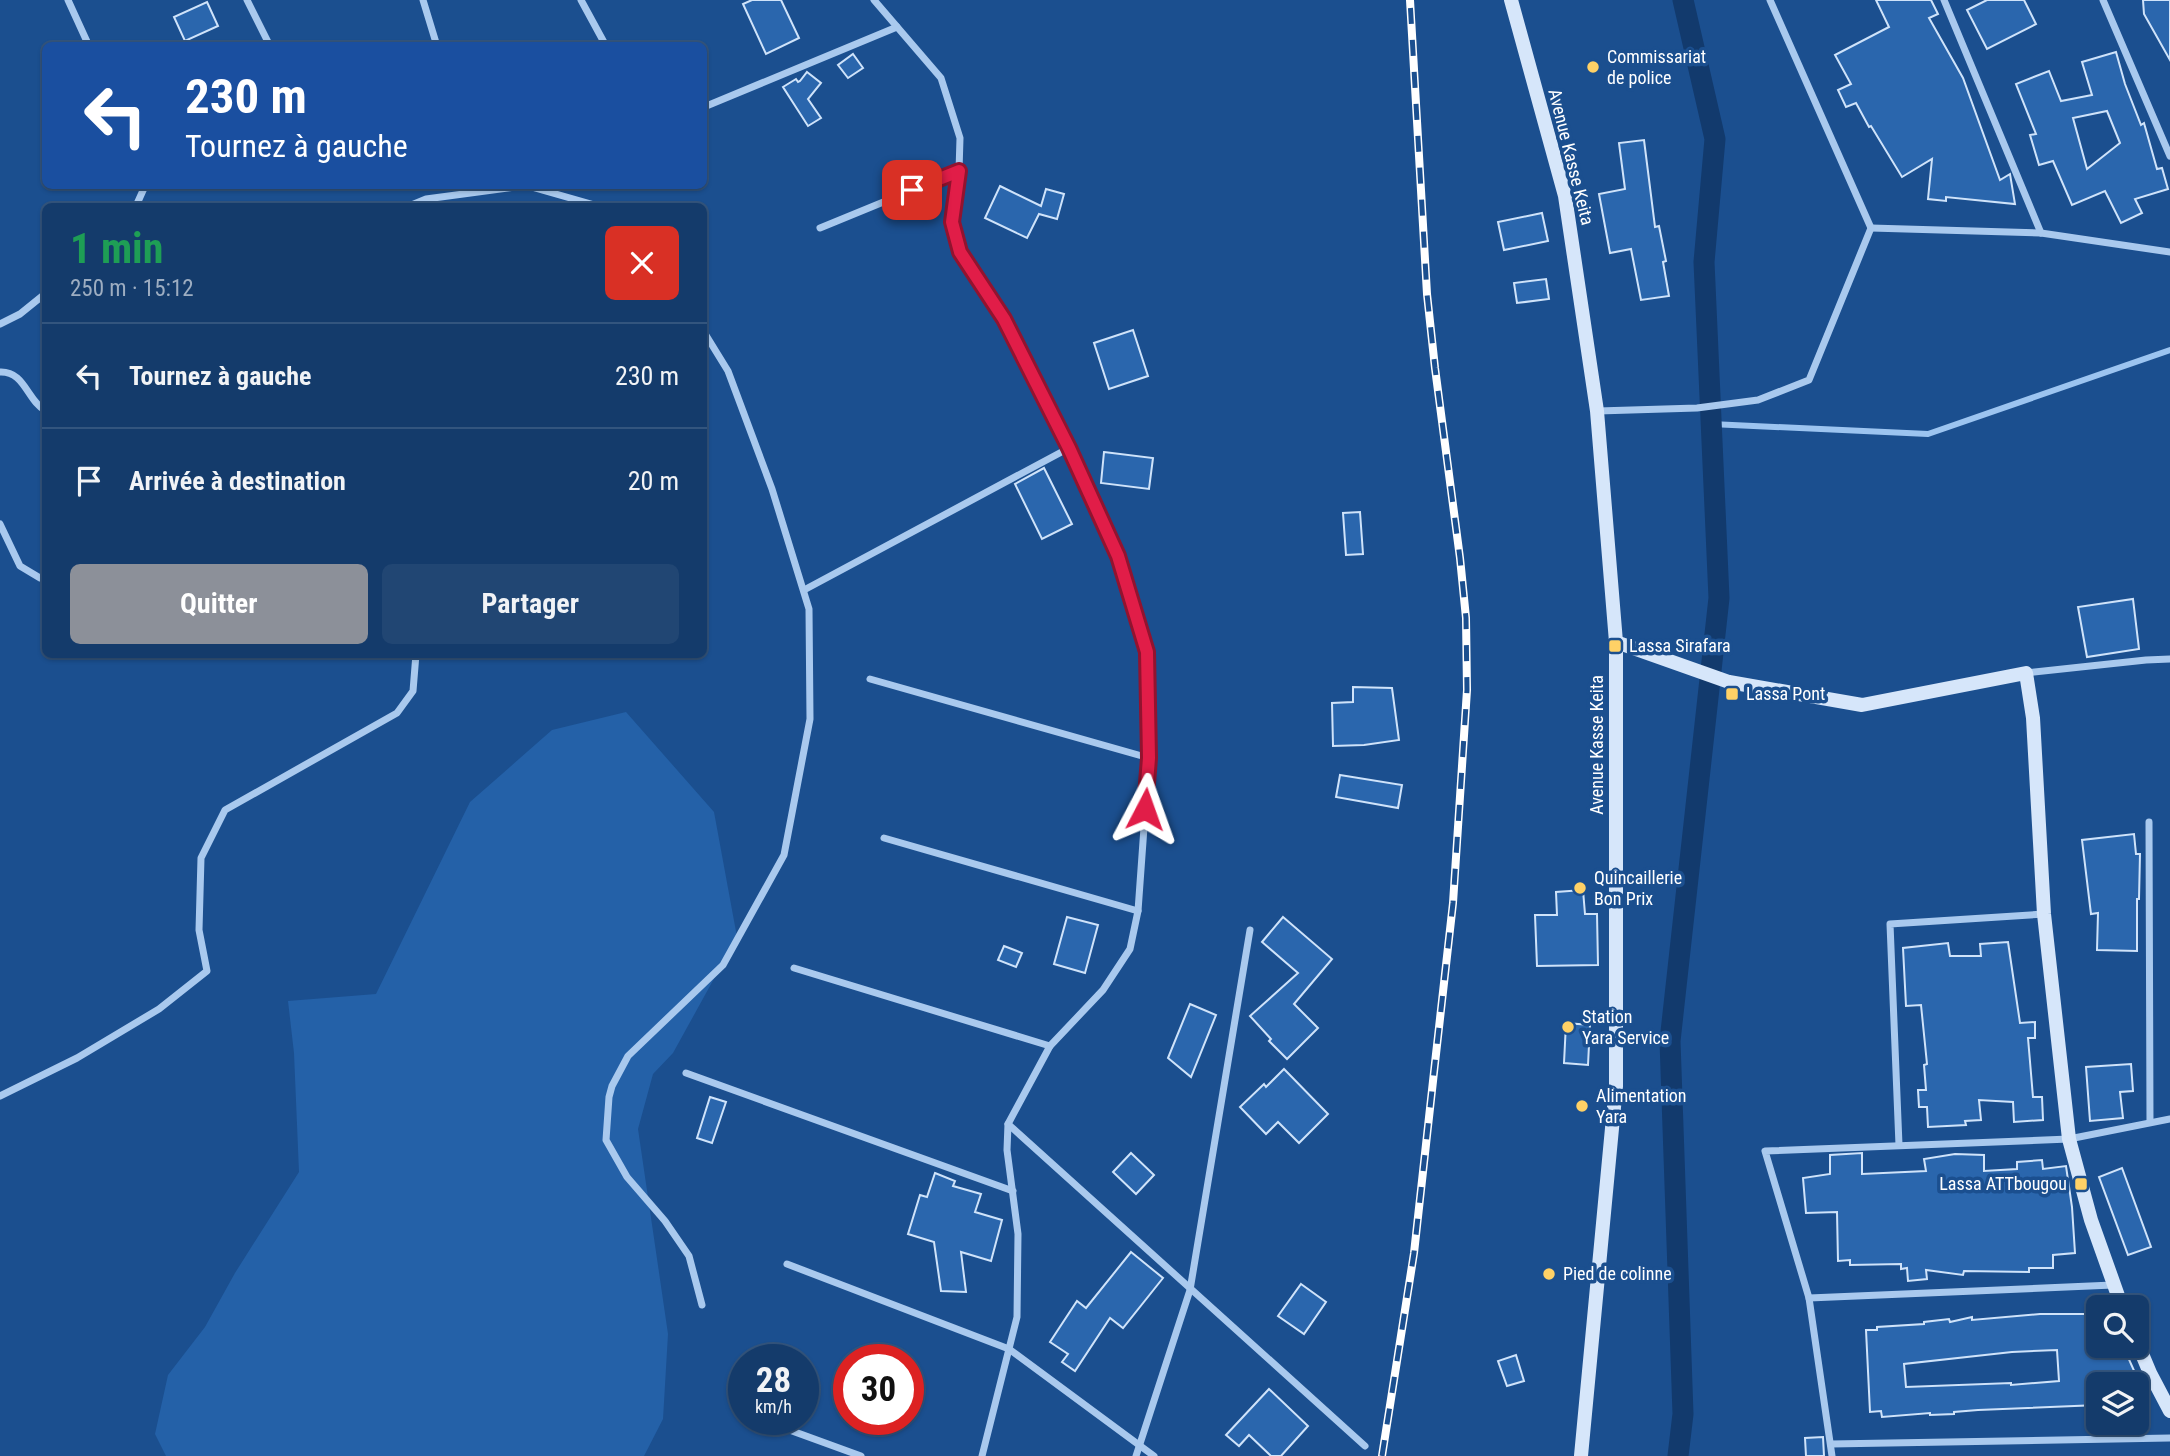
<!DOCTYPE html>
<html lang="fr">
<meta charset="utf-8">
<style>
:root{--surface:#143b6b;--page:#214673;--text:#f1f3f6;--muted:#9dadc1;--line:#33557e;--accent:#8c9099}
body{margin:0;font-family:"Roboto Condensed",sans-serif;background:var(--page);color:var(--text);height:100vh;display:flex;flex-direction:column;font-size:26px;white-space:nowrap}
*{box-sizing:border-box;margin:0}
p{font-size:23px;color:var(--muted)}
.icon{flex:none;width:38px;height:38px;fill:none;stroke:currentColor;stroke-width:2;stroke-linecap:round;stroke-linejoin:round}
.map{position:relative;flex:1;overflow:hidden}
.sheet{position:absolute;left:42px;top:203px;width:665px;height:455px;display:flex;flex-direction:column;background:var(--surface);border-radius:10px;box-shadow:0 2px 5px #0004,0 0 0 2px var(--line)}
.sheet>*{flex:none}
.top-card{position:absolute;left:42px;top:42px;width:665px;height:147px;border-radius:10px;box-shadow:0 2px 5px #0004,0 0 0 2px var(--line);background:#1a4fa0;color:#fff;overflow:hidden}
.controls{position:absolute;left:2086px;top:1295px;display:grid;gap:14px}
.controls a{display:grid;place-items:center;width:63px;height:63px;border-radius:10px;background:var(--surface);box-shadow:0 2px 5px #0004,0 0 0 2px var(--line);font-size:35px}
.speed{position:absolute;left:728px;top:1344px;display:flex;gap:14px;font-size:35px;font-weight:700;text-align:center}
.speed>*{display:grid;place-content:center;width:91px;height:91px;border-radius:50%;background:var(--surface);box-shadow:0 2px 5px #0004,0 0 0 2px var(--line);line-height:1}
.speed small{font-size:18px;font-weight:400}
.speed .limit{border:10px solid #d22;background:#fff;color:#111}
.pin{position:absolute;display:grid;place-items:center;width:60px;height:60px;color:#fff;margin:-30px;border-radius:14px;box-shadow:0 4px 10px #0006}
.me{position:absolute;width:77px;margin:-38px;rotate:4deg;stroke-linejoin:round;filter:drop-shadow(0 0 5px #0008)}
.turn{display:flex;align-items:center;gap:24px;height:147px;padding:0 28px;font-size:32px}
.turn .icon{width:91px;height:91px;stroke-width:2.5}
.turn b{display:block;font-size:49px;line-height:60px}
.round{display:grid;place-items:center;flex:none;width:74px;height:74px;border-radius:10px;background:var(--page)}
.overview{display:flex;align-items:center;justify-content:space-between;height:119px;padding:0 28px}
h1{font-size:42px;font-weight:700;line-height:52px;color:#1e9e55}
.primary-button{display:flex;gap:14px;margin-top:auto;padding:14px 28px}
.primary-button a{flex:1;height:80px;border-radius:10px;background:var(--accent);color:#fff;font-size:28px;font-weight:700;line-height:80px;text-align:center}
.primary-button a+a{background:var(--page);color:var(--text)}
ul{padding:0;list-style:none}
li{display:flex;align-items:center;gap:21px;height:105px;padding:0 28px;border-top:2px solid var(--line)}
li div{flex:1}
li b{display:block;font-size:26px}
li em{font-style:normal}
.map>svg:first-child{display:block}
.green{fill:#2461a8}
.lines{fill:none;stroke-linecap:round;stroke-linejoin:round}
.stream{stroke:#9cc4f0;stroke-width:6}
.canal{stroke:#123a6d;stroke-width:21}
.building{fill:#2a66ad;stroke:#cfe3fa;stroke-width:2;fill-rule:evenodd}
.street{stroke:#a9c9ee;stroke-width:7}
.secondary{stroke:#d6e6fa;stroke-width:14}
.rail-casing{stroke:#fff;stroke-width:8}
.rail{stroke:#1b4f8f;stroke-width:5;stroke-dasharray:16;stroke-linecap:butt}
.route-casing{stroke:#92132f;stroke-width:18}
.route{stroke:#e11d48;stroke-width:12}
.poi-dot{fill:#ffd166;stroke:#1b4f8f;stroke-width:2.5}
.labels{text-anchor:middle;stroke-width:7;stroke-linejoin:round;paint-order:stroke}
.poi-label{font-size:18px;fill:#fff;stroke:#1b4f8f;text-anchor:start}
.street-label{font-size:18px;fill:#fff;stroke:#1b4f8f}
</style>
<div class="map">
<svg width="2170" height="1456" viewBox="0 0 2170 1456">
<rect width="100%" height="100%" fill="#1b4f8f"/>
<path class="green" d="M626 712 714 812 737 937 673 1053 653 1074 638 1129 668 1334 663 1419 644 1456H166L155 1434 168 1375 205 1327 235 1273 299 1172 294 1053 288 1001 376 994 470 802 552 730Z"/>
<g class="lines">
<path class="stream" d="M1711 424 1928 434 2170 350"/>
<path class="canal" d="M1678 1456 1683 1414 1670 1041 1719 598 1704 262 1715 139 1683 0"/>
</g>
<g class="building">
<path d="M752 0H781L799 38 766 54 743 4Z"/>
<path d="M1876 0H1931L1938 14 1929 18 1963 78 2000 180 2010 174 2015 204 1946 197V201L1928 199 1932 159 1902 177 1871 126 1869 127 1856 103 1846 107 1838 90 1851 84 1835 55 1889 27Z"/>
<path d="M1987 0H2024L2036 24 1987 49 1967 10Z"/>
<path d="M2143 0H2170V60L2144 14Z"/>
<path d="M207 2 218 26 185 41 174 17Z"/>
<path d="M2116 52 2125 84 2141 125 2144 123 2157 169 2162 168 2168 189 2135 199 2142 213 2121 223 2105 191 2072 205 2053 161 2039 165 2030 135 2036 134 2016 84 2049 71 2061 101 2092 95 2082 62ZM2107 111 2120 143 2087 169 2073 118Z"/>
<path d="M853 54 863 68 848 78 838 65Z"/>
<path d="M807 72 821 83 808 99 821 118 808 126 783 87 796 79 798 82 800 81Z"/>
<path d="M1644 140 1655 227 1659 226 1666 261 1663 262 1669 296 1641 300 1631 249 1610 253 1599 194 1625 189 1619 143Z"/>
<path d="M1000 186 1041 206 1046 189 1064 194 1057 219 1039 214 1027 238 985 218Z"/>
<path d="M1542 213 1548 241 1504 250 1498 222Z"/>
<path d="M1546 279 1549 299 1517 303 1514 283Z"/>
<path d="M1133 330 1148 376 1109 389 1094 343Z"/>
<path d="M1104 452 1153 458 1149 489 1101 483Z"/>
<path d="M1044 468 1072 524 1042 539 1015 484Z"/>
<path d="M1360 512 1363 554 1346 555 1343 513Z"/>
<path d="M2133 599 2139 649 2087 657 2078 607Z"/>
<path d="M1353 687 1392 688 1399 740 1364 745 1333 746 1332 703 1353 702Z"/>
<path d="M1340 775 1402 785 1398 808 1336 797Z"/>
<path d="M2134 834 2136 854H2140L2139 899H2137V951L2097 950 2098 913 2091 914 2082 840Z"/>
<path d="M1583 890 1585 914H1597L1598 965 1537 966 1535 915H1557L1556 892Z"/>
<path d="M1067 917 1098 925 1085 973 1054 964Z"/>
<path d="M1283 917 1332 959 1294 1004 1318 1028 1287 1059 1269 1041 1271 1039 1250 1016 1298 973 1262 942Z"/>
<path d="M2008 942 2020 1023 2035 1022V1038H2028L2033 1097H2042L2043 1120 2014 1122 2013 1102 1979 1100 1981 1120 1965 1121 1966 1125 1928 1127 1927 1107H1919L1918 1090H1926L1924 1065 1927 1064 1921 1005 1906 1006 1903 948 1948 943 1950 956H1981L1980 944Z"/>
<path d="M1004 946 1022 953 1016 967 998 960Z"/>
<path d="M1190 1004 1216 1015 1191 1077 1168 1058Z"/>
<path d="M1566 1023 1590 1025 1588 1065 1564 1063Z"/>
<path d="M2131 1064 2133 1091 2120 1092 2123 1118 2090 1121 2086 1067Z"/>
<path d="M1284 1069 1328 1114 1299 1143 1278 1122 1266 1134 1240 1107 1264 1084 1266 1087Z"/>
<path d="M710 1097 726 1102 712 1143 697 1138Z"/>
<path d="M1131 1153 1154 1175 1136 1194 1113 1172Z"/>
<path d="M1862 1153V1174L1926 1171 1924 1159 1955 1154 1984 1155V1171L2017 1169V1162L2042 1160 2043 1169 2066 1166 2072 1207 2075 1253 2053 1255V1268H2029V1272L1964 1271 1963 1275 1926 1270 1927 1279 1908 1281 1907 1268 1901 1269V1264L1850 1265V1260L1838 1261 1837 1212 1806 1213 1803 1178 1830 1174V1155Z"/>
<path d="M2122 1168 2151 1247 2128 1255 2099 1177Z"/>
<path d="M935 1173 955 1181 953 1186 981 1194 975 1212 1002 1220 991 1261 961 1252 966 1292 941 1291 934 1242 908 1234 920 1195 927 1197Z"/>
<path d="M1131 1252 1163 1278 1123 1328 1110 1318 1075 1371 1062 1362 1068 1354 1050 1342 1077 1301 1086 1308Z"/>
<path d="M1301 1284 1326 1302 1304 1334 1278 1316Z"/>
<path d="M2040 1314H2098V1346H2123L2140 1384H2098V1405L1978 1410 1954 1412V1414L1930 1415V1413L1882 1417 1881 1411 1870 1412 1866 1330H1877V1327L1924 1324V1322L1949 1319 1950 1322 1972 1317V1320ZM2057 1350 2059 1381 2011 1385V1383L1906 1387 1904 1364 2012 1352Z"/>
<path d="M1516 1355 1524 1381 1507 1386 1498 1361Z"/>
<path d="M1269 1389 1308 1426 1281 1456H1271L1249 1435 1239 1446 1226 1435Z"/>
<path d="M1823 1437 1824 1456H1806L1805 1438Z"/>
</g>
<g class="lines">
<g class="street">
<path d="M68 0 89 46"/>
<path d="M247 0 270 46"/>
<path d="M423 0 437 46"/>
<path d="M581 0 606 46"/>
<path d="M874 0 941 78 960 138 959 171 952 222 960 252 1004 319 1069 448 1119 556 1147 652 1149 758 1138 911 1130 949 1103 990 1050 1046 1008 1124 1007 1150 1018 1234 1017 1317 982 1456"/>
<path d="M1944 0 2041 233"/>
<path d="M2103 0 2170 156"/>
<path d="M704 107 897 27"/>
<path d="M528 186 598 206"/>
<path d="M136 206 145 186"/>
<path d="M409 206 426 199 523 186"/>
<path d="M820 228 959 171"/>
<path d="M1871 228 2041 233 2170 252"/>
<path d="M0 324 20 314 46 293"/>
<path d="M0 372C25 371 27 401 46 411"/>
<path d="M1598 411 1697 408 1758 400 1809 380 1871 228 1770 0"/>
<path d="M0 524 20 566 40 578 46 576"/>
<path d="M804 590 1069 448"/>
<path d="M2026 673 2146 660 2170 659"/>
<path d="M870 679 1149 758"/>
<path d="M2149 822 2150 1122"/>
<path d="M884 838 1138 911"/>
<path d="M794 968 1050 1046"/>
<path d="M686 1073 1013 1191"/>
<path d="M0 1096 77 1058 159 1009 207 971 199 930 201 858 225 810 397 713 413 691 416 654"/>
<path d="M1008 1124 1365 1446"/>
<path d="M1899 1145 1890 924 2044 914"/>
<path d="M787 1264 1009 1349 1154 1456"/>
<path d="M1809 1298 2113 1285"/>
<path d="M702 1305 689 1256 665 1221 627 1177 606 1140 609 1097 612 1086 628 1056 723 965 784 855 810 719 809 609 772 489 728 371 704 332"/>
<path d="M740 1413 744 1414"/>
<path d="M759 1419 861 1456"/>
<path d="M1831 1444 2170 1438"/>
<path d="M1136 1456 1190 1290 1250 930"/>
<path d="M1832 1456 1809 1298 1765 1151 2069 1139 2170 1119"/>
</g>
<g class="secondary">
<path d="M1511 0 1565 196 1597 411 1616 642V1086L1581 1456"/>
<path d="M1616 642 1729 682 1862 705 2026 673 2033 718 2044 914 2069 1139 2091 1220 2122 1307"/>
<path d="M2137 1342 2150 1373 2170 1411"/>
</g>
<g class="rail-casing">
<path id="rail" d="M1382 1456 1414 1253 1435 1063 1453 903 1467 690 1466 618 1460 558 1435 368 1427 294 1410 0"/>
</g>
<use href="#rail" class="rail"/>
</g>
<g class="lines">
<g class="route-casing">
<path id="route" d="M912 190 959 171 952 222 960 252 1004 319 1069 448 1118 556 1147 652 1149 758 1145 809"/>
</g>
<use href="#route" class="route"/>
</g>
<g class="poi-dot">
<circle cx="1593" cy="67" r="7"/>
<rect x="1608" y="639" width="14" height="14" rx="3.5"/>
<rect x="1725" y="687" width="14" height="14" rx="3.5"/>
<circle cx="1580" cy="888" r="7"/>
<circle cx="1568" cy="1027" r="7"/>
<circle cx="1582" cy="1106" r="7"/>
<rect x="2074" y="1177" width="14" height="14" rx="3.5"/>
<circle cx="1549" cy="1274" r="7"/>
</g>
<g class="labels">
<g class="poi-label">
<text x="1607" y="63">Commissariat<tspan x="1607" dy="21">de police</tspan></text>
<text x="1629" y="652">Lassa Sirafara</text>
<text x="1746" y="700">Lassa Pont</text>
<text x="1594" y="884">Quincaillerie<tspan x="1594" dy="21">Bon Prix</tspan></text>
<text x="1582" y="1023">Station<tspan x="1582" dy="21">Yara Service</tspan></text>
<text x="1596" y="1102">Alimentation<tspan x="1596" dy="21">Yara</tspan></text>
<text x="2067" y="1190" text-anchor="end">Lassa ATTbougou</text>
<text x="1563" y="1280">Pied de colinne</text>
</g>
<g class="street-label">
<text transform="translate(1571 157) rotate(76)" y="6">Avenue Kasse Keita</text>
<text transform="translate(1597 745) rotate(-90)" y="6">Avenue Kasse Keita</text>
</g>
</g>
</svg>
<div class="controls">
<a><svg class="icon" aria-label="search" viewBox="0 0 24 24"><circle cx="10" cy="10" r="6"/><path d="M15 15l6 6"/></svg></a>
<a><svg class="icon" aria-label="layers" viewBox="0 0 24 24"><path d="M12 4l9 5-9 5-9-5zM3 14l9 5 9-5"/></svg></a>
</div>
<div class="speed"><div>28<small>km/h</small></div><div class="limit">30</div></div>
<div class="pin" style="left:912px;top:190px;background:#d93025"><svg class="icon" aria-label="arrive" viewBox="0 0 24 24"><path d="M6 21V4h12l-3 4 3 4H6"/></svg></div>
<svg class="me" style="left:1145px;top:809px" viewBox="-20 -20 40 40"><path d="M0-17L14 15 0 8-14 15z" fill="#e11d48" stroke="#fff" stroke-width="4"/></svg>
<div class="top-card">
<div class="turn"><svg class="icon" aria-label="left" viewBox="0 0 24 24"><path d="M17 20v-9H6M10 6l-5 5 5 5"/></svg><div><b>230 m</b>Tournez à gauche</div></div>
</div>
<section class="sheet">
<div class="overview"><div><h1>1 min</h1><p>250 m · 15:12</p></div><a class="round" style="background:#d93025;color:#fff"><svg class="icon" aria-label="close" viewBox="0 0 24 24"><path d="M6 6l12 12M18 6L6 18"/></svg></a></div>
<ul>
<li><svg class="icon" aria-label="left" viewBox="0 0 24 24"><path d="M17 20v-9H6M10 6l-5 5 5 5"/></svg><div><b>Tournez à gauche</b></div><em>230 m</em></li>
<li><svg class="icon" aria-label="arrive" viewBox="0 0 24 24"><path d="M6 21V4h12l-3 4 3 4H6"/></svg><div><b>Arrivée à destination</b></div><em>20 m</em></li>
</ul>
<div class="primary-button"><a>Quitter</a><a>Partager</a></div>
</section>
</div>
